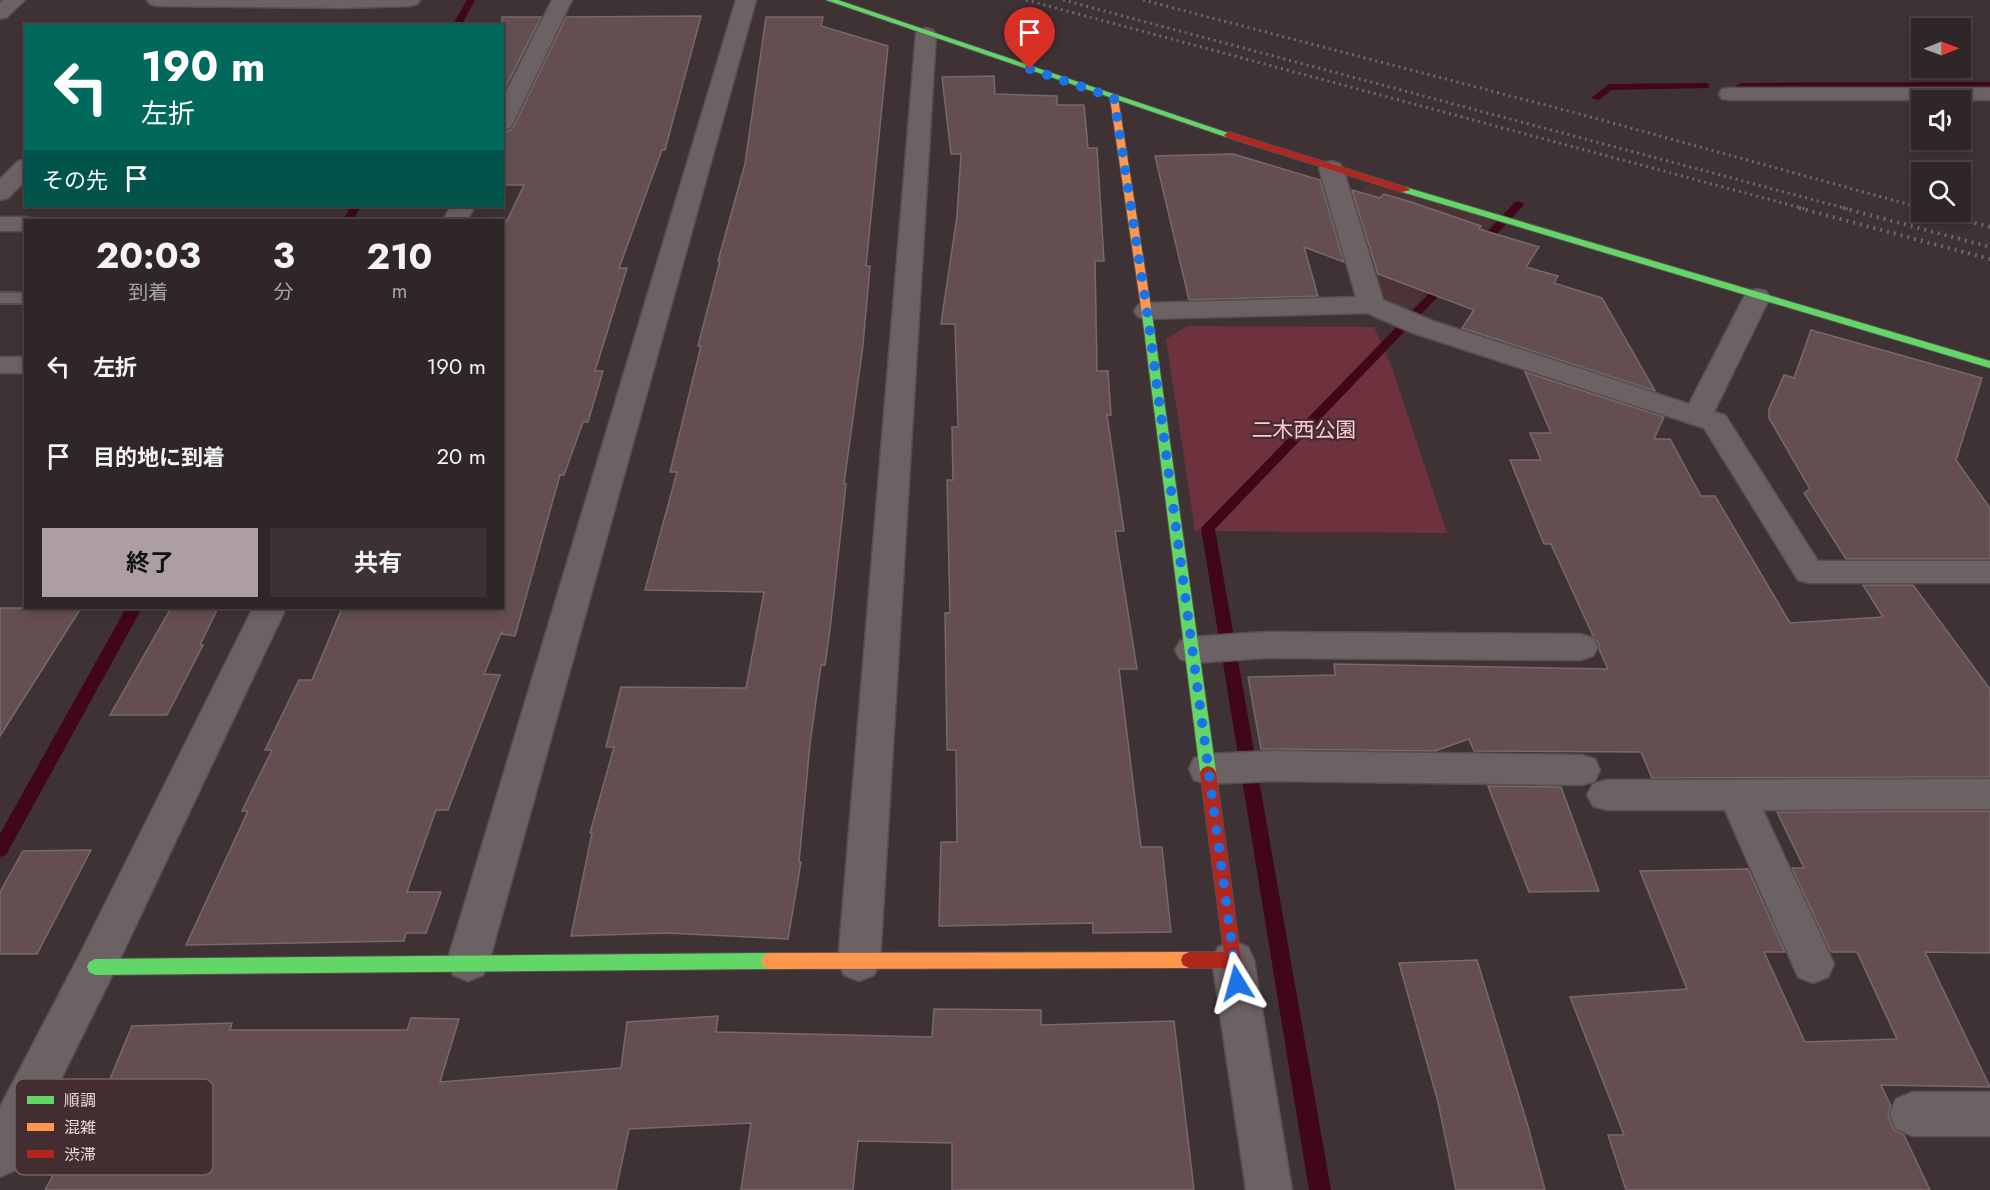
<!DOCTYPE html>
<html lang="ja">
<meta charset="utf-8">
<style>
:root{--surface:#2e2627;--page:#3a3233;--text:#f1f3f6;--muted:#a7a5a7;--line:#494344;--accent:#ad9fa1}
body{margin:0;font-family:Jost,"Noto Sans JP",sans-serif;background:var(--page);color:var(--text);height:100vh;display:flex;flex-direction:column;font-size:22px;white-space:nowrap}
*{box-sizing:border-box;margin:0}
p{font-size:20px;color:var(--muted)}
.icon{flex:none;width:33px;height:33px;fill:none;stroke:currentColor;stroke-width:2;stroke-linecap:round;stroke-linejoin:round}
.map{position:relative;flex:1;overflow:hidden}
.sheet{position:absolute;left:24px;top:219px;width:480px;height:390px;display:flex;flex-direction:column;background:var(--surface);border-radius:0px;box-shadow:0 3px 9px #0003,0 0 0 2px var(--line)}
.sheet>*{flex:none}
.hud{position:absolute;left:24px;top:24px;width:480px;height:183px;border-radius:0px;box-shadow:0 3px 9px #0003,0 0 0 2px var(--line);background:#00695c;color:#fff;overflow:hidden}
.needle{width:39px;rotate:89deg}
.tools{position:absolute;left:1911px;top:18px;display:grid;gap:12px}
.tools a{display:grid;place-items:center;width:60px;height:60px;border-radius:0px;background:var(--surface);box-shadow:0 3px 9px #0003,0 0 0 2px var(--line);font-size:30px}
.pin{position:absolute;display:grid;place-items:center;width:51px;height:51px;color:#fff;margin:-62px -26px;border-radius:50% 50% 50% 0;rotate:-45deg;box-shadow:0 0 6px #0007}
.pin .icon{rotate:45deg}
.me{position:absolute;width:66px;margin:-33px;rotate:352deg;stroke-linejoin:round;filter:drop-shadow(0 0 4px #0008)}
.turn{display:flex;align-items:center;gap:21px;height:126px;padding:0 18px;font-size:27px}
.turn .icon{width:78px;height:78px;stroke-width:2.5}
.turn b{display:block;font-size:42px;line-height:51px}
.then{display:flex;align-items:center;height:57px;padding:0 18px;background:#0003;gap:12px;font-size:22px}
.eta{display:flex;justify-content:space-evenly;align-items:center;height:102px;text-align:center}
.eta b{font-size:36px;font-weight:700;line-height:42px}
.action{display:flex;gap:12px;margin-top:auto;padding:12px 18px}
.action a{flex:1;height:69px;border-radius:0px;background:var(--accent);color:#111;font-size:24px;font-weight:700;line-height:69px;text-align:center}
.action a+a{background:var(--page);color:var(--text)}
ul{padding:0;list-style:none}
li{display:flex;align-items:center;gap:18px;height:90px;padding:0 18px}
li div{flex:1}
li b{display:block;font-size:22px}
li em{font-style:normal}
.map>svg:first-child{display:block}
.built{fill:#4d3236}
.green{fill:#6e323e}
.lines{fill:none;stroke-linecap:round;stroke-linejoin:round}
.stream{fill:#410618;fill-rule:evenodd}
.building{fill:#644e52;stroke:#756a6c;stroke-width:1.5}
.lane-casing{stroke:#584e4f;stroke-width:4}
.street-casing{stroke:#584e4f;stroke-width:3}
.fast-casing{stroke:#584e4f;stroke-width:2}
.slow-casing{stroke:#584e4f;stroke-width:2}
.jam-casing{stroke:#584e4f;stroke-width:2}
.lane{fill:#6c6163;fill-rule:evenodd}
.street{fill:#6c6163;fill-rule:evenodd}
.fast{fill:#63d668;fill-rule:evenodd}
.slow{fill:#ff974d;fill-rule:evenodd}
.jam{fill:#b3261e;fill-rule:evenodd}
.rail-far1{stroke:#71686a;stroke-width:3;stroke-dasharray:2 4;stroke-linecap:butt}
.rail{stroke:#71686a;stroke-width:4;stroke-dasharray:2 5;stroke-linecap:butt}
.route{stroke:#1a73e8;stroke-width:10;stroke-dasharray:0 18}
.labels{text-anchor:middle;stroke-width:4.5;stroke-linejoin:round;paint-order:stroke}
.park-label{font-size:21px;fill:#fdcad0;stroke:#432d30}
.key{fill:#432d30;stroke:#756163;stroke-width:1.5}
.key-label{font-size:16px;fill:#e9dadb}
</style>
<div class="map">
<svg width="1990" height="1190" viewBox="0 0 1990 1190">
<rect width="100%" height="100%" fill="#3e3234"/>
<path class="built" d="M1370 183 1493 221 1407 313 1386 308 1349 204Z"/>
<path class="green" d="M1187 326 1374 327 1391 365 1447 533 1195 531 1166 339Z"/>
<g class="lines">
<g class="stream">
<path d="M467 0H475L461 26H452Z"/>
<path d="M1990 82V88L1741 89 1736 86 1741 83Z"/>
<path d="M1706 83 1709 84V88L1611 90 1599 100 1591 98 1609 84Z"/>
<path d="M1519 201 1524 204 1523 206 1482 250H1474V246L1515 202Z"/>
<path d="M351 206H361L353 220H343Z"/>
<path d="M1447 277 1451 279V283L1215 529 1331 1190H1309L1201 528 1443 279Z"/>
<path d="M126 608H142L6 855 0 857V834Z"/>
</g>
</g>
<g class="building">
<path d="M701 16 665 150H662L619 268H627L595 371H603L588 422H583L564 475H560L515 636 502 634V631L484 674 500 675 448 810H436L407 892H441L426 933H406L404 941 186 945 248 811H242L272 750H265L299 680H312L342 608H502V231L524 185H502V132L511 130 515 124 566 17Z"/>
<path d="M502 17H541L502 94Z"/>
<path d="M766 17H823L821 26 888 46 866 266H870L863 345 844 484H846L830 630 825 665H821L810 744 799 862H801L788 939 667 933 571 936 592 833H590L614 747H606L621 687 746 688 764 592 645 590 677 472H670L701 346H698L720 261H718L745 164Z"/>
<path d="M994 76 995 94 1057 96V105H1084L1088 148H1097L1104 261H1095L1097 371H1108L1111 415H1107L1124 531H1115L1137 669H1119L1141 847H1162L1171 932 1093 933V923L939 926 941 842H957L956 750H947L945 613H950L947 480H953L952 427H958L955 324H941L957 216 961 154H951L942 77Z"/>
<path d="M1233 154 1320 180 1344 262 1304 247 1318 296 1189 300 1155 156Z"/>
<path d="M1352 190 1380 198 1384 194 1411 202 1481 226 1479 229 1539 247 1526 267 1558 276 1554 283 1602 298 1655 391 1462 328 1474 310 1378 274Z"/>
<path d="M1811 330 1982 378 1956 460 1990 508V559H1846L1804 493 1810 489 1769 418V409L1784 375 1794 378Z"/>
<path d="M1525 372 1664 417 1654 439H1670L1701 496H1715L1790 623 1883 617 1863 585H1913L1990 689V777L1652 778 1641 752 1474 751 1469 739 1435 751 1261 749 1248 677 1335 675 1334 664 1608 669 1599 649 1600 646 1593 636 1551 544H1544L1510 460H1541L1530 433H1551Z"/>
<path d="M0 608H81L0 736Z"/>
<path d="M171 608H218L200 645H203L167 715H110Z"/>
<path d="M1488 786 1561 787 1599 891 1529 892Z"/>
<path d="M1990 811V953L1925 952 1990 1087 1881 1085 1891 1106 1888 1115 1894 1130 1904 1135 1930 1190H1626L1608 1135H1624L1570 997 1687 989 1640 871 1748 869 1785 952H1764L1805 1042 1897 1039 1857 952H1831L1792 868H1804L1777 812Z"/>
<path d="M91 850 37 954H0V892L23 851Z"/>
<path d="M1477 960 1527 1123 1545 1190H1456L1438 1102 1399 963Z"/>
<path d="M934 1009 1041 1010V1025L1174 1021 1194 1190H952V1143L858 1141 853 1190H741L751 1123 629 1129 616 1190H45L68 1148 81 1149 132 1026 232 1023 230 1030H407L411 1018 459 1019 440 1082 621 1068 627 1022 718 1016 716 1032 932 1037Z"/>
</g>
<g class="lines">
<g class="lane-casing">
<rect id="lane" x="0" y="293" width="26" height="10"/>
</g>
<g class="street-casing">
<g id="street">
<path d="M3 0H25L7 17 0 19V3Z"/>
<path d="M147 0H420L417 4 410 6 343 8 157 6 150 4Z"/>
<path d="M552 0H572L513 123 510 128 502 130V100Z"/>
<path d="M736 0H756L489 962 483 975 468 981 453 975 447 962Z"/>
<path d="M926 28 933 30 936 34 880 962 874 975 859 981 844 975 838 962 916 34 919 30Z"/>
<path d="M1730 88H1990V100H1730L1722 99 1719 94 1722 89Z"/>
<path d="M26 159V180L8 198 0 200V179L18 161Z"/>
<path d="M1331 161 1339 163 1343 168 1383 300 1433 321 1689 404 1744 297 1748 291 1757 289 1766 291 1770 297 1714 412 1725 415 1818 561H1990V583H1809L1798 580 1704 428 1413 333 1367 313 1147 319 1138 317 1134 311 1138 305 1147 303 1356 297 1319 168 1323 163Z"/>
<path d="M451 206H475L467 220H443Z"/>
<path d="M0 217H26L36 220H26V231H0Z"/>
<rect x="0" y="357" width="26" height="16"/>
<path d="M253 608H286L110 980 16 1170 0 1177V1107L80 954Z"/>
<path d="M1265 632 1581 634 1593 638 1598 647 1593 656 1581 660 1265 658 1192 663 1180 659 1175 650 1180 641 1192 637Z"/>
<path d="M1273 751 1582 755 1595 759 1600 770 1595 781 1582 785 1273 781 1207 784 1194 780 1189 769 1194 758 1207 754Z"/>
<path d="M1990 779V809L1763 810 1834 964 1828 977 1813 983 1798 977 1725 810H1606L1593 806 1587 795 1593 784 1606 780Z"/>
<path d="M1233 941 1248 947 1254 960 1292 1190H1246L1212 960 1218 947Z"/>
<path d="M1912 1092H1990V1136H1912L1896 1129 1890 1114 1896 1099Z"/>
</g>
</g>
<g class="fast-casing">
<g id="fast">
<path d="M826 0H838L1234 135 1226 137Z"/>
<path d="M1405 187 1990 361V368L1402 192 1400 190Z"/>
<path d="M1147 311 1152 314 1216 772 1213 776 1208 778 1203 776 1200 772 1142 314Z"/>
<path d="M769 953 775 956 777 961 775 966 769 969 95 975 89 972 87 967 89 962 95 959Z"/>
</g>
</g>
<g class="slow-casing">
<g id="slow">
<path d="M1114 95 1118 98 1152 314 1147 317 1142 314 1110 98Z"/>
<path d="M1189 952 1195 955 1197 960 1195 965 1189 968 769 969 763 966 761 961 763 956 769 953Z"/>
</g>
</g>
<g class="jam-casing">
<g id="jam">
<path d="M1229 132 1408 188 1410 190 1402 192 1226 137 1224 135Z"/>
<path d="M1208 766 1213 768 1216 772 1241 960 1239 965 1233 968H1189L1183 965 1181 960 1183 955 1189 952H1224L1200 772 1203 768Z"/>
</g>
</g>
<use href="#lane" class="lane"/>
<use href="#street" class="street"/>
<use href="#fast" class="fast"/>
<use href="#slow" class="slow"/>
<use href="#jam" class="jam"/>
<g class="rail-far1">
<path d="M1026 0 1805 209"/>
<path d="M1063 0 1848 209"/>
<path d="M1143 0 1576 113 1922 208"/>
</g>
<g class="rail">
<path d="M1799 208 1990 259"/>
<path d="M1843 208 1990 247"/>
<path d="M1934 212 1990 227"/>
</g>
</g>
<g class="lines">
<path class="route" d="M1030 69 1114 98 1147 311 1237 983"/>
</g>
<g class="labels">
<g class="park-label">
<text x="1304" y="437">二木西公園</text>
</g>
</g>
<rect x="15" y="1079" width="198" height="96" rx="9" class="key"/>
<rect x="27" y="1096" width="27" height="8" fill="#63d668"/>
<rect x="27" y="1123" width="27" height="8" fill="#ff974d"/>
<rect x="27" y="1150" width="27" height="8" fill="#b3261e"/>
<g class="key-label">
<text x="64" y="1106">順調</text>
<text x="64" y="1133">混雑</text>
<text x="64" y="1160">渋滞</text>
</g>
</svg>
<div class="tools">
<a><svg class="needle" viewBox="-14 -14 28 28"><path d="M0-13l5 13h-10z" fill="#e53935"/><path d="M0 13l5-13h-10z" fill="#a7a5a7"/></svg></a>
<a><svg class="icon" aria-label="sound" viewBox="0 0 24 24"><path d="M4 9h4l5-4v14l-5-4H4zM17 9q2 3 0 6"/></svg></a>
<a><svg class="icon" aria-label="search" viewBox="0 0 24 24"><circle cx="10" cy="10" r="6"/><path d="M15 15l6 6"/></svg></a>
</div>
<div class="pin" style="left:1030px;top:69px;background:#d93025"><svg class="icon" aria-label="arrive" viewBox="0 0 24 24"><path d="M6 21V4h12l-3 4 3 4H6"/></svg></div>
<svg class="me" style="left:1237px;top:983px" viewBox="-20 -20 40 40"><path d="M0-17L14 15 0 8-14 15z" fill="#1a73e8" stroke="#fff" stroke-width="4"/></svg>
<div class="hud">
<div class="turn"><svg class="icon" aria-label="left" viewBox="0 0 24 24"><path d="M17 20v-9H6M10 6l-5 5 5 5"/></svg><div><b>190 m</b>左折</div></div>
<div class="then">その先<svg class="icon" aria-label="arrive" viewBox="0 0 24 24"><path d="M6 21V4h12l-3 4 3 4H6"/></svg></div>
</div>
<section class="sheet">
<div class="eta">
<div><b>20:03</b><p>到着</p></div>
<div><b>3</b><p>分</p></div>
<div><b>210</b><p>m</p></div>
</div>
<ul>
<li><svg class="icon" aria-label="left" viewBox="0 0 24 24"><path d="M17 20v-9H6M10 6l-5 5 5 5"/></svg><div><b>左折</b></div><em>190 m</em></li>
<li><svg class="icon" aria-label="arrive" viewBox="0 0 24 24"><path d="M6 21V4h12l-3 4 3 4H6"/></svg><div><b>目的地に到着</b></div><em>20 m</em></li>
</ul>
<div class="action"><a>終了</a><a>共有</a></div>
</section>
</div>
